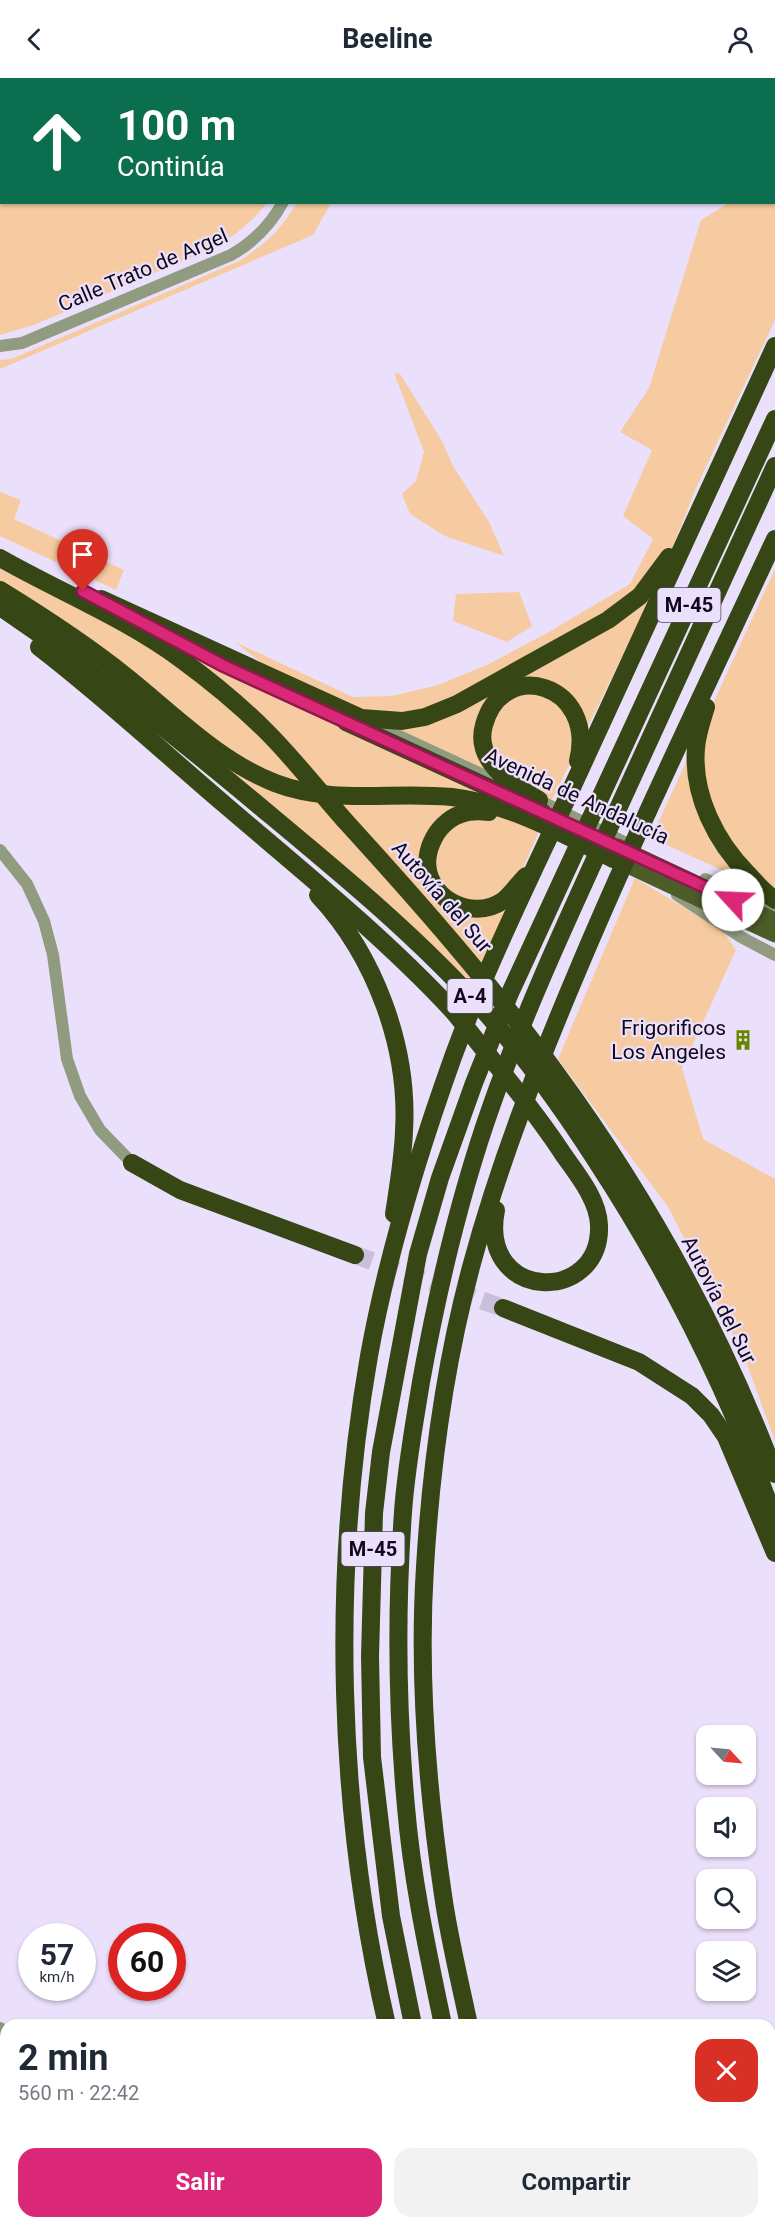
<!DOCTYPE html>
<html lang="es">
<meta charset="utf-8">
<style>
:root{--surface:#fff;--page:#f2f2f3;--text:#1f2937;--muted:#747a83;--accent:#db2777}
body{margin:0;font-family:Roboto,sans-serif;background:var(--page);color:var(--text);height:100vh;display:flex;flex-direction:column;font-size:22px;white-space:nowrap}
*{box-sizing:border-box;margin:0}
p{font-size:20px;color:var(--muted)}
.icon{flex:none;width:33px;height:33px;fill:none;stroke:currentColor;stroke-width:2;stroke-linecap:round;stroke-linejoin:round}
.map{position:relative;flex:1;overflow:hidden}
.drawer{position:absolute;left:0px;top:1941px;width:776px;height:210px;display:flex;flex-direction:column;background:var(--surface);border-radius:18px 18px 0 0;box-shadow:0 2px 4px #0004}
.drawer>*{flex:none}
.guide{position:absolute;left:0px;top:0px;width:776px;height:126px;box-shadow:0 2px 4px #0004;background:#0b6e4f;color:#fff;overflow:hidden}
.needle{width:39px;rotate:116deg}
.controls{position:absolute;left:696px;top:1647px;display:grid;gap:12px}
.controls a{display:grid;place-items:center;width:60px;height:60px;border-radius:12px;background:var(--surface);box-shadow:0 2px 4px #0004;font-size:30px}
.speed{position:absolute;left:18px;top:1845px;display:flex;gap:12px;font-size:30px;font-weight:700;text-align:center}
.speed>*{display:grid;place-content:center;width:78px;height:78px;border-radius:50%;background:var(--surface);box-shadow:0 2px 4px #0004;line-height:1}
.speed small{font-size:15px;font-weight:400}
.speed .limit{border:9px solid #d22;background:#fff;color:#111}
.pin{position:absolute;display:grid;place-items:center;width:51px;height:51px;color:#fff;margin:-62px -26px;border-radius:50% 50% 50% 0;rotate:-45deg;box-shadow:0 0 6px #0007}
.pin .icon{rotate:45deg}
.me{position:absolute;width:66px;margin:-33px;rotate:295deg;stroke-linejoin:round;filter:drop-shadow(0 0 4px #0008)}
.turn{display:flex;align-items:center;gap:21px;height:126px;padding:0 18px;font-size:27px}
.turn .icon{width:78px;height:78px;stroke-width:2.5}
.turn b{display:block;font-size:42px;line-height:51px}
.round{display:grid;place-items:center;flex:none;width:63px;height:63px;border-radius:18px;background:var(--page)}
.headline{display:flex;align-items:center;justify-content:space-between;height:102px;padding:0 18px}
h1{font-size:36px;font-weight:700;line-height:45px}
.cta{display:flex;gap:12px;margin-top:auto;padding:12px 18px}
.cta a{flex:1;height:69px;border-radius:18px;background:var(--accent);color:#fff;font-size:24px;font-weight:700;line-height:69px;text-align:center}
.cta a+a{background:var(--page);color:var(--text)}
header{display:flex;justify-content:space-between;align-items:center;height:78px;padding:0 18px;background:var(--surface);font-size:27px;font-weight:700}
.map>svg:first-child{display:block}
.green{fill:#f7cba1}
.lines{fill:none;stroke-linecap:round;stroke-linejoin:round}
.highway-tunnel{stroke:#cabfda;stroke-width:18;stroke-dasharray:18 9;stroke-linecap:butt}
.minor{stroke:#909b7f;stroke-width:12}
.major{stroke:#4c5d28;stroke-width:15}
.highway{stroke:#364614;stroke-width:18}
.route-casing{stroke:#8e194d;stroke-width:15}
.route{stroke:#db2777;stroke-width:10}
.labels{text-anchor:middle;stroke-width:4.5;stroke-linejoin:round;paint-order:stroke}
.shield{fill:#ebe0fb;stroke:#534860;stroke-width:1.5}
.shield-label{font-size:20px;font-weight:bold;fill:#12071d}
.street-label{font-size:21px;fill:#12071d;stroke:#ebe0fb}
.poi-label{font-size:21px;fill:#12071d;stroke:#ebe0fb;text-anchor:end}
</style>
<header><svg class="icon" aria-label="back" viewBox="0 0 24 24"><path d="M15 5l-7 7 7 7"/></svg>Beeline<svg class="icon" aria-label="person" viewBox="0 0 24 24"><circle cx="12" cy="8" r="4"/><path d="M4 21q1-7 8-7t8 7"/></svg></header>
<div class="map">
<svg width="775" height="2151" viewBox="0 0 775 2151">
<rect width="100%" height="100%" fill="#ebe0fb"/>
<g class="green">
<path d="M67 0H224L227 1H67Z"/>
<path d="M775 46V242L696 410 659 503 551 724 306 608 260 584 235 564 353 619 392 618 438 607 487 587 547 555 630 506 653 461 623 438 652 372 620 354 649 310 701 142 729 125 774 124Z"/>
<path d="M0 64 2 124 267 125C251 145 235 158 212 170L34 247 0 257Z"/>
<path d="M297 125H331L313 157 0 291V282L11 281 239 183C266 166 280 152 297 125Z"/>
<path d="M394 295 400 296 442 363 453 388 489 444 504 478 445 458 410 436 402 416 416 403 424 374Z"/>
<path d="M0 414 21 422 14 441 124 492 116 512 0 458Z"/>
<path d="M0 491 544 741 471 912 0 504Z"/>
<path d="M775 491V816L651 760Z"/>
<path d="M519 514 532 548 507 564 453 543 456 516Z"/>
<path d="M635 800 723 853 736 872 682 990 703 1061 775 1101V1363L745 1281 668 1129 558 981Z"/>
</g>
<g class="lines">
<path class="highway-tunnel" d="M355 1177 503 1230"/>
<g class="minor">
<path d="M257 0 260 2"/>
<path d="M55 2 56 0"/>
<path d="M342 2 343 0"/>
<path d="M0 50 2 51"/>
<path d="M0 268 22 265 231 177C254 164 270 148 283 124"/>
<path d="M371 645 507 708"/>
<path d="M534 720 632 768"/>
<path d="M0 772 27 806 44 843 53 877 67 981 80 1018 100 1052 132 1085"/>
<path d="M705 801 775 833"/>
<path d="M677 817 741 859 775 877"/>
<path d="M0 1950 6 1963"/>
<path d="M0 2138 6 2129"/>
</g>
<g class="major">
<path d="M618 768 775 842"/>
<path d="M615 782 775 857"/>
</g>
<g class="highway">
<path d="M0 480C60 514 127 541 182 582 212 604 241 628 267 654 296 683 321 716 348 746 420 825 491 906 554 992 645 1116 721 1253 775 1396"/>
<path d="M0 512C44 539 87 567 128 600 174 637 219 683 275 705 332 727 393 713 452 719 509 726 562 755 613 781"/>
<path d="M101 521 361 640 402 643 425 639 457 626 608 542 640 518 669 479"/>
<path d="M0 529C92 591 178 660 263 731 340 795 418 859 485 934 526 979 562 1030 595 1081 669 1194 730 1316 775 1443"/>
<path d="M39 569C103 618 163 674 224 726 301 792 382 857 452 932 465 947 477 964 490 979 516 1011 541 1042 563 1076 577 1096 598 1121 599 1147 602 1227 478 1224 496 1132"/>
<path d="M706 629C702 642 697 656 696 670 692 717 716 764 748 796 756 805 765 815 775 822"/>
<path d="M346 644 542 734"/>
<path d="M539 722C522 712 503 702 492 686 483 674 480 661 484 647 503 578 597 606 578 683"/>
<path d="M489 734C480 733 469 733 461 736 435 745 419 779 432 804 446 830 480 839 504 822 512 815 519 805 526 798"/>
<path d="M318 817C375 878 409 969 404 1053 403 1081 398 1109 394 1136"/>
<path d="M132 1085 180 1112 355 1177"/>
<path d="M503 1230 639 1284 692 1318 711 1337 726 1359 775 1475"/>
<path d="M387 1947C337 1733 331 1495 369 1278 387 1178 419 1074 453 979 487 886 534 793 575 703 642 558 708 413 775 268"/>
<path d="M413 1947 391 1838 372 1679 370 1578 374 1435 381 1374 418 1176 440 1100 474 1005 510 915 775 341"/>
<path d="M443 1947C428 1875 412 1802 406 1729 397 1631 396 1532 403 1434 406 1390 414 1347 421 1304 438 1210 460 1116 492 1026 526 930 569 838 611 746 665 627 720 508 775 388"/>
<path d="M469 1947C460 1904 449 1860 443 1817 427 1709 418 1598 425 1489 431 1389 445 1286 471 1189 499 1085 538 986 580 887 641 743 709 603 775 461"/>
<path d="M445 2145 447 2151"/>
<path d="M469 2145 471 2151"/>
<path d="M499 2145 501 2151"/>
<path d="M523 2145 525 2151"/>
</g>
</g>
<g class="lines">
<g class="route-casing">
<path id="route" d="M83 513 222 587 733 822"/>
</g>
<use href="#route" class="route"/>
</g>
<defs>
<g id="building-bare" transform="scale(1.62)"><path d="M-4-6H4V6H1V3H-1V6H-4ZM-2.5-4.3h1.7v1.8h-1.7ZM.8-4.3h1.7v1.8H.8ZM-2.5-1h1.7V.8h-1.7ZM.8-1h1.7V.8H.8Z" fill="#678600" stroke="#ebe0fb" stroke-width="2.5" paint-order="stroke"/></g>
</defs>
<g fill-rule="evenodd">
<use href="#building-bare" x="743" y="962"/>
</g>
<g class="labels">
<g class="shield">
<rect x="657.5" y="510" width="63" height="34" rx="4.5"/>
<rect x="447.5" y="901" width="45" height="34" rx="4.5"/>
<rect x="341.5" y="1454" width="63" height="34" rx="4.5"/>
</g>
<g class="shield-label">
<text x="689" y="534">M-45</text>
<text x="470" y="925">A-4</text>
<text x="373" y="1478">M-45</text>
</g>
<g class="street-label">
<text transform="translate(143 192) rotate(-23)" y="7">Calle Trato de Argel</text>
<text transform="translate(577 718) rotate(25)" y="7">Avenida de Andalucía</text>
<text transform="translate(442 819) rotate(49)" y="7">Autovía del Sur</text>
<text transform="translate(719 1222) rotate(63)" y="7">Autovía del Sur</text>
</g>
<g class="poi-label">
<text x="726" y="957">Frigorificos<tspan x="726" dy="24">Los Angeles</tspan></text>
</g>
</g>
</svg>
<div class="controls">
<a><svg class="needle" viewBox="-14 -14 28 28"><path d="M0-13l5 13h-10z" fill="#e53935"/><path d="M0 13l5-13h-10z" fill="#747a83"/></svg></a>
<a><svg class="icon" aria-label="sound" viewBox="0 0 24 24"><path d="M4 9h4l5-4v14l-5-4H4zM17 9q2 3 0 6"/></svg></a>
<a><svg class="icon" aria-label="search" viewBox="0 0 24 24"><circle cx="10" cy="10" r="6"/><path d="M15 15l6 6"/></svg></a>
<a><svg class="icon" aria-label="layers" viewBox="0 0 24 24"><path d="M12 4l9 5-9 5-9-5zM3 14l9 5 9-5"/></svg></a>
</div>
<div class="speed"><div>57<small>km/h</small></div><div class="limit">60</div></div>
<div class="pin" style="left:83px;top:513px;background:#d93025"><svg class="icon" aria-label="arrive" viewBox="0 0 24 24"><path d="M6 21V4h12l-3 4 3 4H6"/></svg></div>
<svg class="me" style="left:733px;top:822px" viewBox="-20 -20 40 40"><circle r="19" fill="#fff"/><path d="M0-13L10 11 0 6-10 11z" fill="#db2777"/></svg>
<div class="guide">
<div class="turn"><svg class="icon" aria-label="ahead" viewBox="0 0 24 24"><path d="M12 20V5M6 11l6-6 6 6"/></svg><div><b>100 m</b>Continúa</div></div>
</div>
<section class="drawer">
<div class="headline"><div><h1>2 min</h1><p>560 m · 22:42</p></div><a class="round" style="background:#d93025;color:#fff"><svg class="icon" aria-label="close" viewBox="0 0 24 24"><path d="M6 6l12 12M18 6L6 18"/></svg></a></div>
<div class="cta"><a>Salir</a><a>Compartir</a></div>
</section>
</div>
